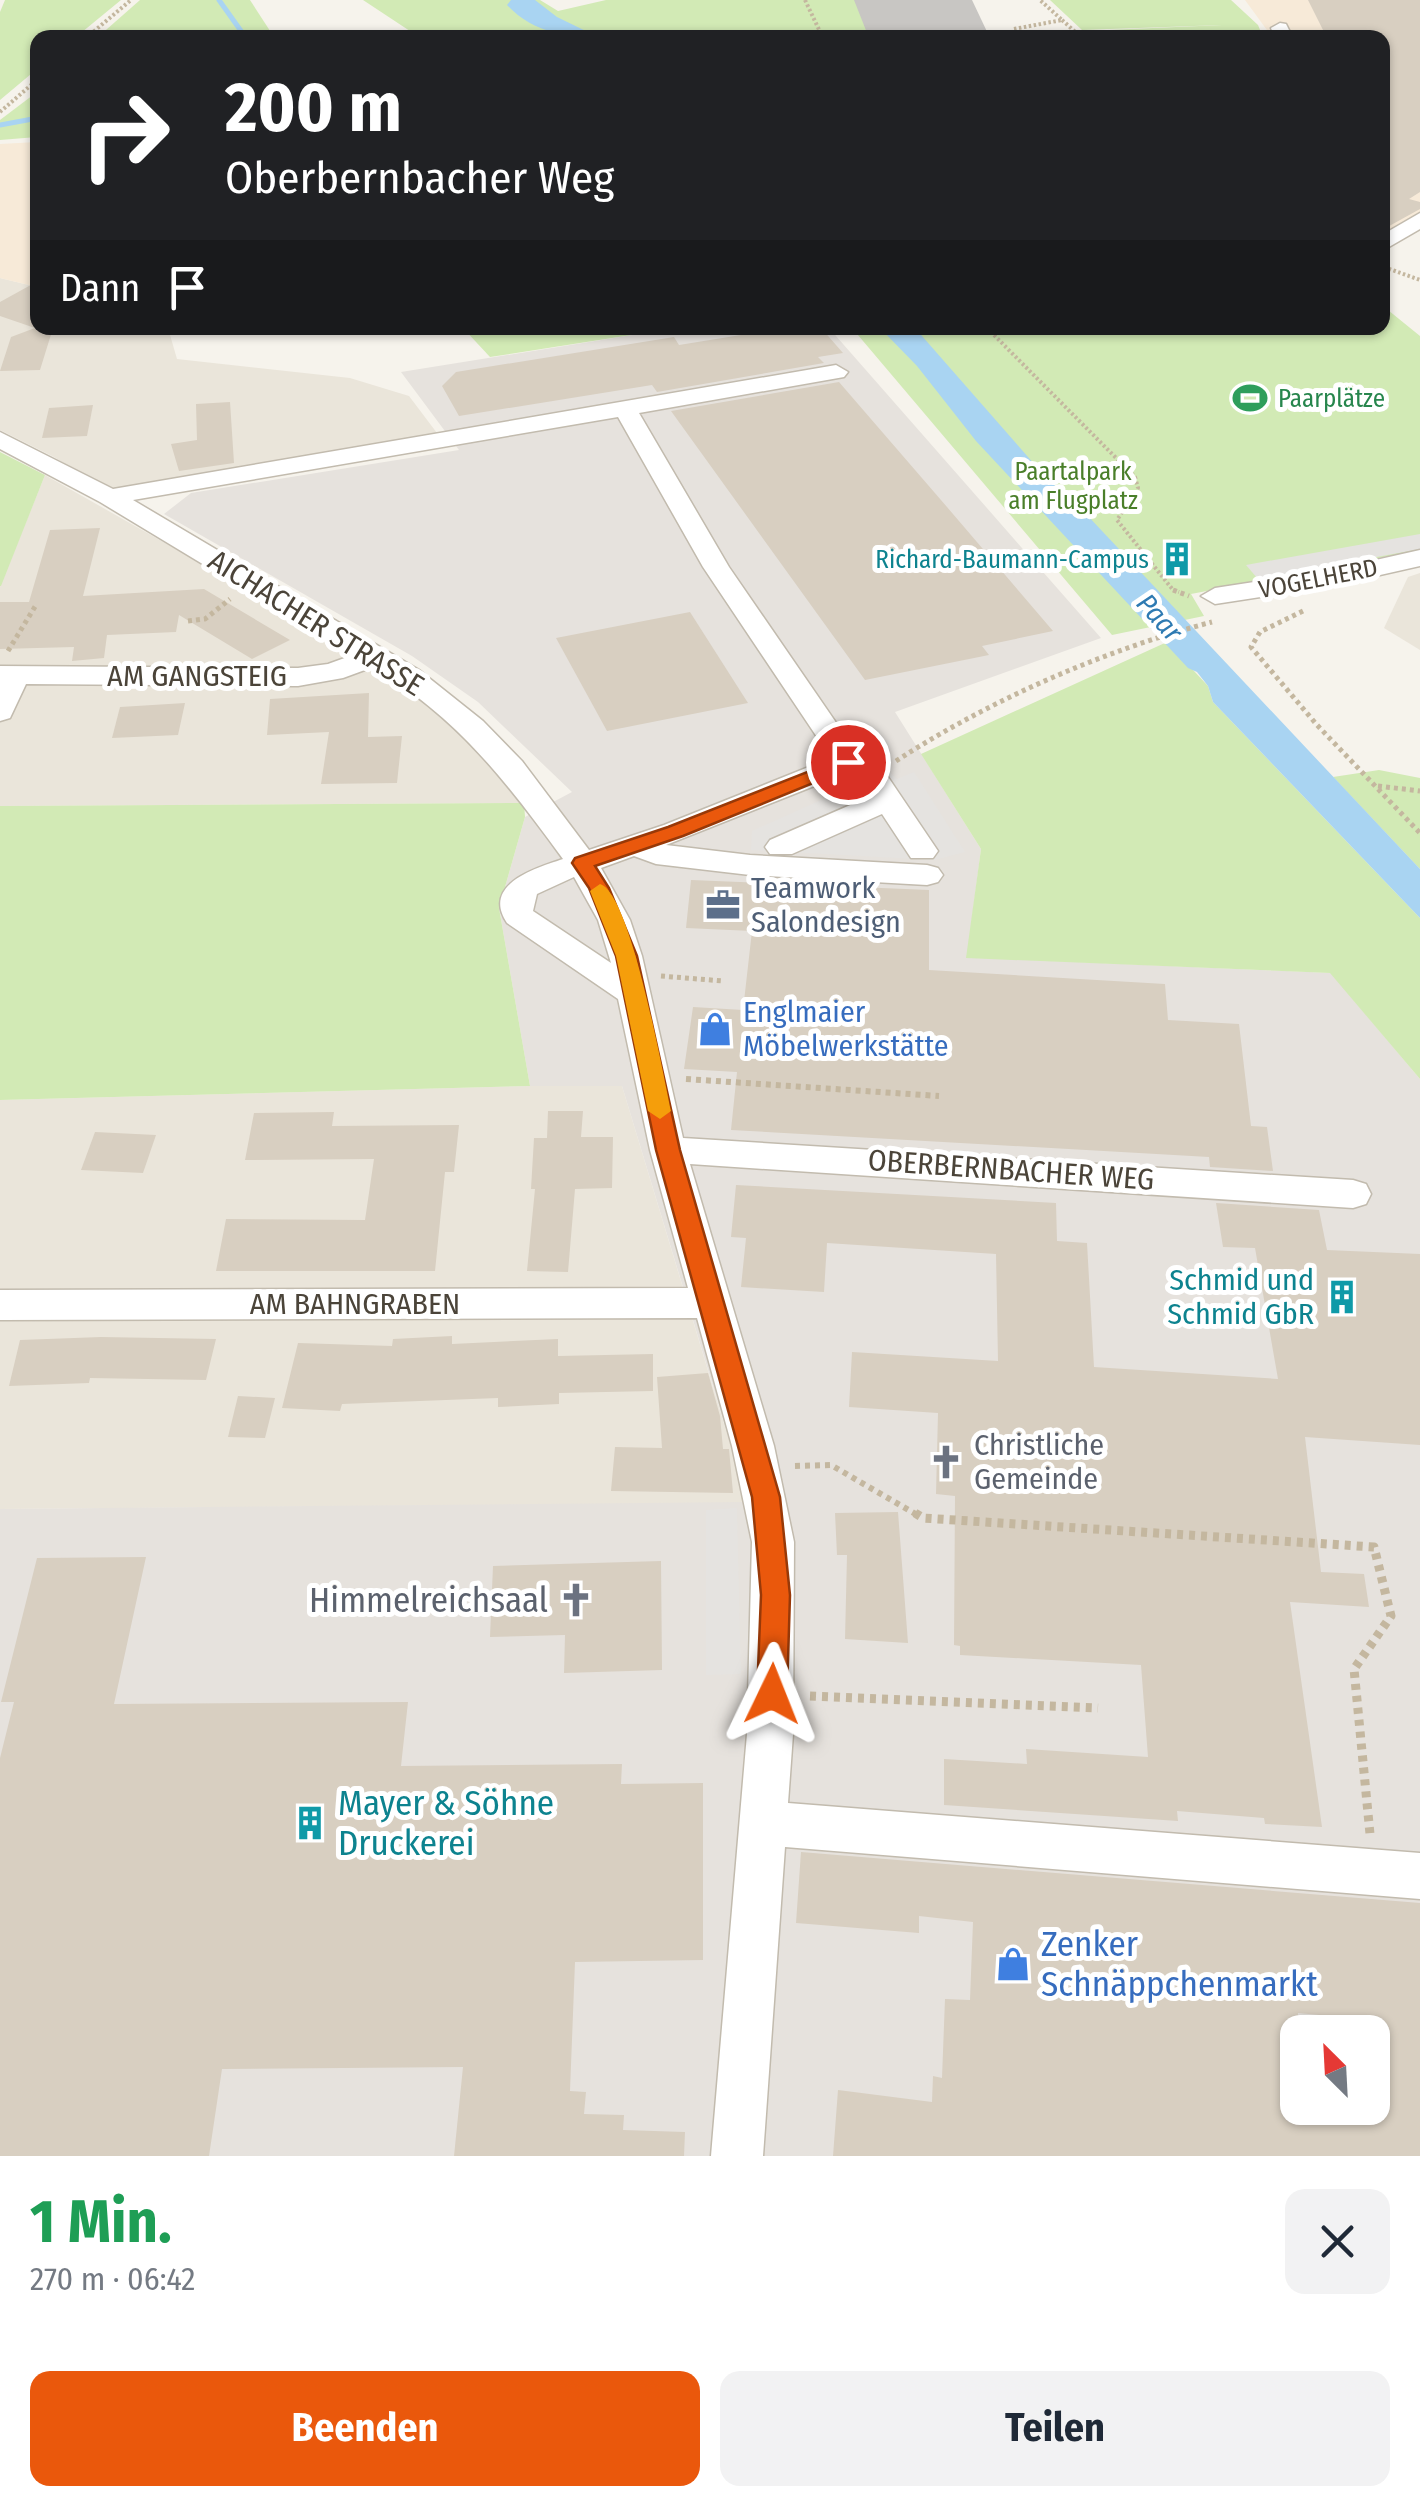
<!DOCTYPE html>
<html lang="de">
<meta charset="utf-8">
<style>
:root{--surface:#fff;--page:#f2f2f3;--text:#1f2937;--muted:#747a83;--accent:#ea580c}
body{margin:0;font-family:"Fira Sans Condensed",sans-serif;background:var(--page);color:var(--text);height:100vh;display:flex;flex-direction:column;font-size:38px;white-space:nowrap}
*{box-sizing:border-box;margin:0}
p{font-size:32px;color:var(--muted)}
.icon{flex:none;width:55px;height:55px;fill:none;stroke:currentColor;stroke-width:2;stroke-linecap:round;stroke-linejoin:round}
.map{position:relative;height:2156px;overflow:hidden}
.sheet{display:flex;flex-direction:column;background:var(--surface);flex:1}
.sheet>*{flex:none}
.banner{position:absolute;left:30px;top:30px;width:1360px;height:305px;border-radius:20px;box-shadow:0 2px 8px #0004;background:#202124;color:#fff;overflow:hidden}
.needle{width:65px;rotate:336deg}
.tools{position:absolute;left:1280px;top:2015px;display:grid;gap:20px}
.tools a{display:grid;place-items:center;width:110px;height:110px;border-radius:20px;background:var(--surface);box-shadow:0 2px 8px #0004;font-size:50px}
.pin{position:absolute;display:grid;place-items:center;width:85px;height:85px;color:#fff;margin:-42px;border:5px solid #fff;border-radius:50%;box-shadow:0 2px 10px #0007}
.me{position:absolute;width:110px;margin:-55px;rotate:2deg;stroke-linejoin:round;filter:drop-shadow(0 0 8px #0008)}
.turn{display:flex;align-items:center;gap:35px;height:210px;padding:0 30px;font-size:45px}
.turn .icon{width:130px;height:130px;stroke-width:2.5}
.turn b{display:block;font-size:70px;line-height:85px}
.then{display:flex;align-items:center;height:95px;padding:0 30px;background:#0003;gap:20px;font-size:38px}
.round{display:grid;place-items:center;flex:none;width:105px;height:105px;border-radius:20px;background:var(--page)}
.overview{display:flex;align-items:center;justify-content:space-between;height:170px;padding:0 30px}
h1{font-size:60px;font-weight:700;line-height:75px;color:#1e9e55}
.button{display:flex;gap:20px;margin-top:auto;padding:20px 30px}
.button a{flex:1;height:115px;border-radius:20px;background:var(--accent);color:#fff;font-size:40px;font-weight:700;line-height:115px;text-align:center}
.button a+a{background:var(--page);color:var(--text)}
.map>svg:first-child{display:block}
.residential{fill:#eae5da}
.commercial{fill:#f7ead8}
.industrial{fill:#e6e2dd;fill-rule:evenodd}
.green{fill:#d2eab5}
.parking{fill:#e5e3e0}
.water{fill:#a9d4f2}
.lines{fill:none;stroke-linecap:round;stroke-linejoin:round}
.stream{stroke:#a9d4f2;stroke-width:5}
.runway{fill:#c8c6c3;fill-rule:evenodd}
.building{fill:#d8cfc1;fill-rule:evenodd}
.minor-casing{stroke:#c2bbae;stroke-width:3}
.path-far3{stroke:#c4b79f;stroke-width:4;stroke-dasharray:2.5 2.5;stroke-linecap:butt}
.path-far2{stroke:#c4b79f;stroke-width:5;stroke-dasharray:4 4;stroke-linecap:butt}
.path-far1{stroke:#c4b79f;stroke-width:6;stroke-dasharray:5 5;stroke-linecap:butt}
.path{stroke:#c4b79f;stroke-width:9;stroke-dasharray:6 6;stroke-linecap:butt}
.minor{fill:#fff;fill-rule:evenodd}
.route{fill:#ea580c;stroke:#983908;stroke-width:2.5}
.slow{fill:#f59e0b}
.labels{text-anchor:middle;stroke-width:10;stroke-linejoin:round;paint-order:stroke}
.far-leisure-label{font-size:25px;fill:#27864d;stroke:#fff;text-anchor:start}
.far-park-label{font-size:25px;fill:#4a7f2a;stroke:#fff}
.far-culture-label{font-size:25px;fill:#0d838f;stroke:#fff;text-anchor:end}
.far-street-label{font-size:25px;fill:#4b4439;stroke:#fff}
.far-water-label{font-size:28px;font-style:italic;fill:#2e7ab2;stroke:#fff}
.street-label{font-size:30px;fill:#4b4439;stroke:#fff}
.service-label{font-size:30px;fill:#4e5e75;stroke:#fff;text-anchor:start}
.shop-label{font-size:30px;fill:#366cbe;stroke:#fff;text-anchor:start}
.culture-label{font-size:30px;fill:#0d838f;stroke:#fff;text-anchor:end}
.worship-label{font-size:30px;fill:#5b616d;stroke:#fff;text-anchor:start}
.near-worship-label{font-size:35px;fill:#5b616d;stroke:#fff;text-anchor:end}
.near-culture-label{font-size:35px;fill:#0d838f;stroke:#fff;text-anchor:start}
.near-shop-label{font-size:35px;fill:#366cbe;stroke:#fff;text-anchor:start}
</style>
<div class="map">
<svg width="1420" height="2156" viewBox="0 0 1420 2156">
<rect width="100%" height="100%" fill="#f6f3ec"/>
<g class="residential">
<path d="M0 278 37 287 38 328H168L177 359 350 378 409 396 437 433 113 493 54 457 0 430Z"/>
<path d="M45 475 248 590 432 702 464 728 524 803 0 806V586Z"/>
<path d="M1420 573V650L1384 628 1408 577Z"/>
<path d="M530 1086H622L748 1503 0 1509V1100Z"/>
</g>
<g class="commercial">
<path d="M1245 0H1420V212L1383 234 1382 38 1272 37Z"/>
<path d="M37 142V287L0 278V144Z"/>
</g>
<path class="industrial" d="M676 328H829L1101 638 895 712 981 849 967 957 1331 973 1420 1079V2156H0V1509L748 1502 622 1086H530L499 908 525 817 572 792 478 702 412 656 164 514 191 493 459 450 401 372ZM1298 2032H1372V2108H1298Z"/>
<g class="green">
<path d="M5 0H121L76 37 38 38 37 69 0 100V12Z"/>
<path d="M140 0H250L274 37H98Z"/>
<path d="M363 0H540L558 11 606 0H879L897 37H419Z"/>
<path d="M1050 0H1231L1258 25 1263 37H1092L1084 31 1222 25 1082 30Z"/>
<path d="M37 92V137L0 140V120Z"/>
<path d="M1383 306 1420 336V550L1191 594 1204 616 1112 635 852 328H1382Z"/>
<path d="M463 328H676L490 357Z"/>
<path d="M0 452 45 475 1 586H0Z"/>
<path d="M1167 642 1208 686 1213 702 1420 918V1079L1330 973 966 958 981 849 921 754Z"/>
<path d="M1379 770 1420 778V869L1333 777Z"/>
<path d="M524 803 525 817 499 908 530 1086 0 1100V806Z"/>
</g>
<g class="parking">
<path d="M1420 534V549L1258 579 1246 565Z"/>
<path d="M888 770 897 779 914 772 965 852 934 860 751 850 752 831Z"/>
<path d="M737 1508 741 1674 706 1675V1510Z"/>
</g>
<g class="water">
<path d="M511 0H535L557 17 594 35 637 37C591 38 541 42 507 5Z"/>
<path d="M880 328H915L1049 481 1071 498 1420 869V918L1213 702 1208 686 1197 672 1188 668 976 441 917 366Z"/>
</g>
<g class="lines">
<g class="stream">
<path d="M219 0 246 38"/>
<path d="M0 125 38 118"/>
</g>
<path class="runway" d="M854 0H972L990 38H869Z"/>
</g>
<g class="building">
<path d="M1308 0H1420V192L1409 199 1420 202V209L1382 230V38H1327Z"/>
<path d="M38 281V328H53L40 370 0 371 11 337 35 328 0 316V302Z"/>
<path d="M785 328H801L805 332 822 329 843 353 818 357 824 363 657 392 652 385 459 416 442 386 456 372 674 337 679 345Z"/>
<path d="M839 382 947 507 1053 631 982 646 989 655 865 680 671 411Z"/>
<path d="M230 402 234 463 179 471 171 444 197 440 196 404Z"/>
<path d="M93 405 87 436 42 438 49 408Z"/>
<path d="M100 528 83 596 204 589 290 640 252 659 179 615 176 632 107 635 104 658 72 661 74 647 0 649V602H29L50 530Z"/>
<path d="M690 612 748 703 607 731 556 638Z"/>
<path d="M369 693 368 737 402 736 397 783 321 784 329 732 267 735 270 699Z"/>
<path d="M185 703 178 735 112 738 120 707Z"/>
<path d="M691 880 929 890V970L1165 984 1168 1020 1239 1024 1251 1126 1267 1127 1273 1171 1210 1167 1209 1157 731 1130 737 1072 684 1069 693 1007 743 1010 752 931 686 928Z"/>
<path d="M548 1111H583L581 1137H613L612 1188 575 1189 568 1272 527 1271 535 1189H531L534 1138H547Z"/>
<path d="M334 1112 332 1126 459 1125 454 1172H445L435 1271H216L226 1219 365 1220 374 1159 245 1160 254 1113Z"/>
<path d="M95 1132 156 1135 143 1173 81 1170Z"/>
<path d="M736 1185 1056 1203 1057 1241 1087 1243 1094 1367 1278 1379 1255 1248 1223 1247 1216 1203 1319 1210 1327 1250 1420 1254V1445L1305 1437 1321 1572 1364 1574 1369 1607 1290 1602 1322 1827 1265 1824 1264 1818 1177 1811 1178 1821 944 1805V1759L1027 1764 1026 1749 1148 1757 1141 1665 960 1655V1646L954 1645 955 1496 936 1494 938 1413 849 1407 852 1352 998 1361 996 1254 827 1243 824 1292 741 1287 746 1238 731 1237Z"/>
<path d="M452 1336V1344L558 1339V1356L653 1354V1391L559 1393V1404L498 1407V1398L342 1404 340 1411 282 1408 298 1343 392 1346 393 1339Z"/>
<path d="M101 1337 216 1339 206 1380 90 1378 89 1383 9 1386 20 1340Z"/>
<path d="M708 1373 720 1416 723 1449H729L733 1493 611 1491 615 1447 662 1448 657 1377Z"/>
<path d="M238 1396 275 1398 265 1438 228 1437Z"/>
<path d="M898 1512 908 1643 845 1639 847 1555H837L835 1513Z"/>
<path d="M146 1557 114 1704 408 1702 401 1766 622 1764 621 1784 703 1783V1960L575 1962 570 2091 586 2092 584 2114 624 2115 623 2130 685 2132 684 2156H454L463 2067 222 2069 209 2156H0V1758L14 1702H1L37 1558Z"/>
<path d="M661 1561 662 1670 564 1673 565 1635 490 1637 493 1566Z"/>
<path d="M801 1852 1420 1903V2156H833L838 2090 932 2102 933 2076 942 2078 945 1999 970 2000 973 1922 919 1916V1933L796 1923ZM1298 2013 1372 2020V2108H1298Z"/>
</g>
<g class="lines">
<g class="minor-casing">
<g id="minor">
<path d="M1280 23 1286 24 1293 38H1275L1271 28Z"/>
<path d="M1420 213V229L1382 251V235Z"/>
<path d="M836 365 848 372 844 377 639 413 729 567 859 756 882 768 938 851 933 858H911L882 814 792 854H770L765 847 770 840 871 796 860 780 847 773 666 845 750 855 927 865 938 868 943 875 938 882 927 885 750 875 656 864 634 856 601 868 630 920 642 956 683 1138 1353 1180 1366 1184 1371 1194 1366 1204 1353 1208 690 1164 774 1446 794 1542 793 1734 788 1803 1420 1853V1899L785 1847 763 2156H711L747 1734 752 1542 732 1446 697 1318 0 1320V1290L688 1288 650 1150 618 999 507 923C481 884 536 868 563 859 507 782 457 717 373 667L343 678 298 686 26 684 10 718 0 721V666L298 668 328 664 353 655 100 502 0 449V432L113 489ZM618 417 703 567 831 758 664 825 589 850 522 761 483 721 419 670 133 500ZM574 877 598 920 611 963 533 911 537 894Z"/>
<path d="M1420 550V566L1327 587 1215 604 1201 596 1215 588 1327 571Z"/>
</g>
</g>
<g class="path-far3">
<path d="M805 0 823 38"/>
<path d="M1062 20 1082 38"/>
<path d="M1014 29 1062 20 1040 0"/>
<path d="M86 38 131 0"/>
<path d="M0 112 38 79"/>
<path d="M1384 267 1420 280"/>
<path d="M987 328 1135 477 1138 488 1117 520 1173 590 1179 592"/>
</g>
<g class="path-far2">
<path d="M1173 590 1189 596"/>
<path d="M1303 611 1260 632 1251 647 1317 725 1420 833"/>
<path d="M188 621 205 619 230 599"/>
<path d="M8 651 36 605"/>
<path d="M896 761C992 699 1102 651 1212 622"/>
<path d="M1378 786 1420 791"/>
<path d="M661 976 723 981"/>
</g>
<g class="path-far1">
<path d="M686 1079 939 1096"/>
<path d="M795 1466 831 1465 919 1516"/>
</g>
<g class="path">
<path d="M915 1513 923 1518 1374 1547 1391 1616 1354 1669 1370 1834"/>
<path d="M810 1696 1098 1708"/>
</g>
<use href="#minor" class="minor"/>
</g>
<path class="route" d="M848 756 858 762 855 766 683 836 595 866 609 888 637 956 680 1150 780 1497 790 1595 787 1694 782 1704 772 1707 762 1704 757 1694 761 1595 752 1497 656 1150 616 956 589 888 572 863 575 858 668 827Z"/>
<path class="slow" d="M600 884C631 893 663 1075 671 1111L660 1119 648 1111 616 956 590 891Z"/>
<defs>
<g id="stadium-bare" transform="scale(2.7)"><path d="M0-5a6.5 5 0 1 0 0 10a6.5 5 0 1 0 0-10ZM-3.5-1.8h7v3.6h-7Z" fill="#2e9e5b" stroke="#fff" stroke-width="2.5" paint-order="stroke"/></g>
<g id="building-bare" transform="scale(2.7)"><path d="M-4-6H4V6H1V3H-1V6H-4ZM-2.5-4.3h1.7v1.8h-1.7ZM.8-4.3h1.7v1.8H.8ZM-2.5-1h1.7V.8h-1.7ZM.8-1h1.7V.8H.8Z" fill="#0f9aa8" stroke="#fff" stroke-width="2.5" paint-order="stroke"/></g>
<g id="office-bare" transform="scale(2.7)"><path d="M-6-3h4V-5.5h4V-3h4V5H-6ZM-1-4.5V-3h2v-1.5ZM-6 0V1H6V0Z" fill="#5c6f8a" stroke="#fff" stroke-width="2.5" paint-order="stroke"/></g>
<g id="shop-bare" transform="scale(2.7)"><path d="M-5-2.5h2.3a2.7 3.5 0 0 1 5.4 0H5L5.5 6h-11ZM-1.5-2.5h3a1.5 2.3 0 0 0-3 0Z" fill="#3f7fe0" stroke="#fff" stroke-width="2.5" paint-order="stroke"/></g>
<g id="church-bare" transform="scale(2.7)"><path d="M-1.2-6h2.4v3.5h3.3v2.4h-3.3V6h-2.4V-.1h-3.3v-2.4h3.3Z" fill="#6b7280" stroke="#fff" stroke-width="2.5" paint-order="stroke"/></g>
</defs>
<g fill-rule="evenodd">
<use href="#stadium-bare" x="1250" y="398"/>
<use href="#building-bare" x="1177" y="559"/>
<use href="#office-bare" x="723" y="905"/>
<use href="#shop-bare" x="715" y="1029"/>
<use href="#building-bare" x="1342" y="1297"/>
<use href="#church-bare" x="946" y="1462"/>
<use href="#church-bare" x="576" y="1600"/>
<use href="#building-bare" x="310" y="1823"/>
<use href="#shop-bare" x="1013" y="1964"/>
</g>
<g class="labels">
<g class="far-leisure-label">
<text x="1278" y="407">Paarplätze</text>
</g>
<g class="far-park-label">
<text x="1073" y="480">Paartalpark<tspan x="1073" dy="29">am Flugplatz</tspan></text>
</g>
<g class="far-culture-label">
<text x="1149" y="568">Richard-Baumann-Campus</text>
</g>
<g class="far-street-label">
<text transform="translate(1318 578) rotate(-11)" y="9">VOGELHERD</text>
</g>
<g class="far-water-label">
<text transform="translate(1160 617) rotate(48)" y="10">Paar</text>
</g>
<g class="street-label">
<text transform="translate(316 623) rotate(32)" y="10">AICHACHER STRASSE</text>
<text x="197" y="686">AM GANGSTEIG</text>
<text transform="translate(1011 1170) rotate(4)" y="10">OBERBERNBACHER WEG</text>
<text x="355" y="1314">AM BAHNGRABEN</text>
</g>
<g class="service-label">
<text x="751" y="898">Teamwork<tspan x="751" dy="34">Salondesign</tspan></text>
</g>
<g class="shop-label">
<text x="743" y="1022">Englmaier<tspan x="743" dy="34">Möbelwerkstätte</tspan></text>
</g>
<g class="culture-label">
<text x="1314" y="1290">Schmid und<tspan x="1314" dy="34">Schmid GbR</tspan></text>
</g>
<g class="worship-label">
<text x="974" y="1455">Christliche<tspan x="974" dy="34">Gemeinde</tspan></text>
</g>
<g class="near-worship-label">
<text x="548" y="1612">Himmelreichsaal</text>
</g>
<g class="near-culture-label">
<text x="338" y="1815">Mayer &amp; Söhne<tspan x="338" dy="40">Druckerei</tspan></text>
</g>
<g class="near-shop-label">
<text x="1041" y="1956">Zenker<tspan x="1041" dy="40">Schnäppchenmarkt</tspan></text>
</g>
</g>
</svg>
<div class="tools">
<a><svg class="needle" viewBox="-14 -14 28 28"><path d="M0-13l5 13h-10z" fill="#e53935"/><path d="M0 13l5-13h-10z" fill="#747a83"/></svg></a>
</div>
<div class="pin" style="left:848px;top:762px;background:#d93025"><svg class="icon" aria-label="arrive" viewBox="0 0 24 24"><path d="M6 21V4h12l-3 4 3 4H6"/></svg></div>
<svg class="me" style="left:772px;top:1694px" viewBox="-20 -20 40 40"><path d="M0-17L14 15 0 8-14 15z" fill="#ea580c" stroke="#fff" stroke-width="4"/></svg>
<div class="banner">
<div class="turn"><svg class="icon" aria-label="right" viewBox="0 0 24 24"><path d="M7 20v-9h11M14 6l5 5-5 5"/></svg><div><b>200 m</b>Oberbernbacher Weg</div></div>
<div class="then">Dann<svg class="icon" aria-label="arrive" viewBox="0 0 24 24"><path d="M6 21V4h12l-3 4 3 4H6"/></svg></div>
</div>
</div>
<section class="sheet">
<div class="overview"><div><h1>1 Min.</h1><p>270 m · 06:42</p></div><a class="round"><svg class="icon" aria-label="close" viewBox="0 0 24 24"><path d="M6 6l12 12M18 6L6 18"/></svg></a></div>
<div class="button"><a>Beenden</a><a>Teilen</a></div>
</section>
